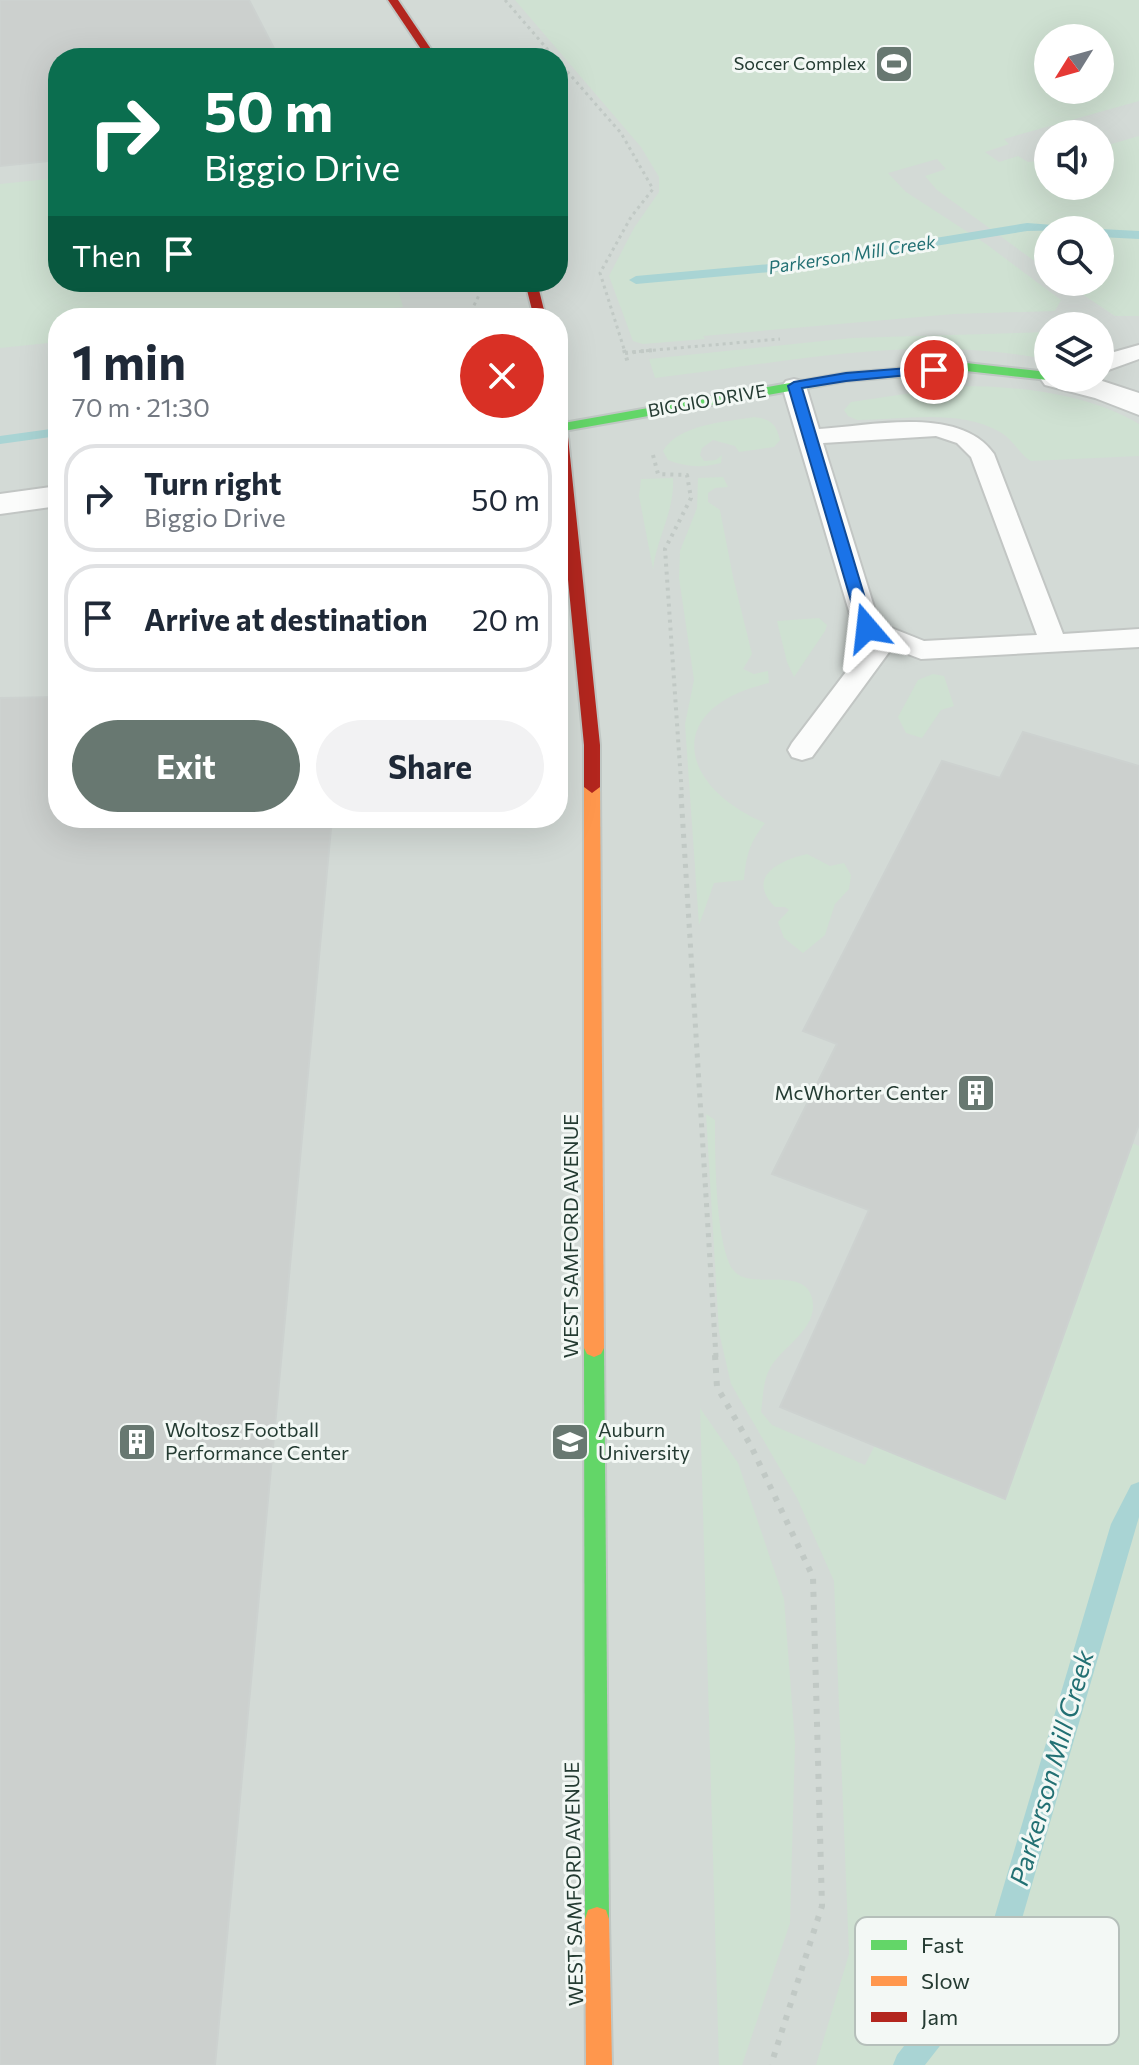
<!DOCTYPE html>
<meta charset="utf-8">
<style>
:root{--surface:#fff;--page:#f2f2f3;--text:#1f2937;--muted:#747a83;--line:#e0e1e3;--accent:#687871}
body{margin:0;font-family:Commissioner,sans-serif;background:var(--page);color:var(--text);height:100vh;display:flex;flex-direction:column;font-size:30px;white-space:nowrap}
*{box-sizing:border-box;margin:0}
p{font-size:26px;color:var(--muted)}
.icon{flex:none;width:44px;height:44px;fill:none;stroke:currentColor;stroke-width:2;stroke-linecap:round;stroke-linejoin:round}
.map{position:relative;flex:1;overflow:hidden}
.panel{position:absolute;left:48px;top:308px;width:520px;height:520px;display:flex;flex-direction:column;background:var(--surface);border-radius:32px;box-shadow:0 8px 32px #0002}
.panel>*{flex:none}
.banner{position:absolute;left:48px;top:48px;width:520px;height:244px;border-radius:32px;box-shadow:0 8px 32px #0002;background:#0b6e4f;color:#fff;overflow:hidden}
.needle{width:52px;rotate:233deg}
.controls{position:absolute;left:1034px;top:24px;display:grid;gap:16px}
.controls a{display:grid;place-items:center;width:80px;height:80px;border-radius:50%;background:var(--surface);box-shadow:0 8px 32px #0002;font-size:40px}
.pin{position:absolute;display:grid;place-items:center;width:68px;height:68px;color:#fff;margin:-34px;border:4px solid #fff;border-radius:50%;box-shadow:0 2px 8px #0007}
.me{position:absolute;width:88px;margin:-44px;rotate:343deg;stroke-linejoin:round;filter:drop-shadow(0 0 6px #0008)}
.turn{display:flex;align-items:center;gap:28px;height:168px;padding:0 24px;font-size:36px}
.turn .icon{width:104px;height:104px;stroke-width:2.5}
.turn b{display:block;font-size:56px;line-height:68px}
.then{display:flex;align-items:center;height:76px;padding:0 24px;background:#0003;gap:16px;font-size:30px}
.round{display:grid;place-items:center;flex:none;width:84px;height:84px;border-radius:42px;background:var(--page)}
.overview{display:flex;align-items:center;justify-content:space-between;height:136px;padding:0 24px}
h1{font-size:48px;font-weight:700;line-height:60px}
.primary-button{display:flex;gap:16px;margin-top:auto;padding:16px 24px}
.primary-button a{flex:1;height:92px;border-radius:48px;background:var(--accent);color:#fff;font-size:32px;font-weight:700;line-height:92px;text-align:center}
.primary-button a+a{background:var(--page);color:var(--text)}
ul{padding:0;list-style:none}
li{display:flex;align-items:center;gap:24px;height:108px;margin:0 16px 12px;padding:0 8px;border:4px solid var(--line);border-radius:32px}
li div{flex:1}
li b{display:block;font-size:30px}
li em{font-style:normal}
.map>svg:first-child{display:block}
.built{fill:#d3dad6;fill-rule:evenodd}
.green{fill:#cfe1d2;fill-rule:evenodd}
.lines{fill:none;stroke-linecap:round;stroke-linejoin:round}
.stream{fill:#a9d4d4;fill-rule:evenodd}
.building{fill:#ccd0ce;stroke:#cdd2d0;stroke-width:2}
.lane-casing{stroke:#c2c6c4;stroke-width:4}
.street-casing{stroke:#c2c6c4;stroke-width:4}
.fast-casing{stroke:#c0c7c4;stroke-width:4}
.slow-casing{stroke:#c0c7c4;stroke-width:4}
.jam-casing{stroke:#c0c7c4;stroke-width:4}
.path-far3{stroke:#c1c9c5;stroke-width:3;stroke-dasharray:3 4;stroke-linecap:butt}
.path-far2{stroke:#c1c9c5;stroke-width:4;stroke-dasharray:3 5;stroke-linecap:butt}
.path-far1{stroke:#c1c9c5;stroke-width:5;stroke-dasharray:4 6;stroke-linecap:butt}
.path{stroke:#c1c9c5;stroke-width:6;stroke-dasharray:5 8;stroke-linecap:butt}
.lane{fill:#fbfcfb;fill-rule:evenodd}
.street{fill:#fbfcfb;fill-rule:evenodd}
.fast{fill:#63d668;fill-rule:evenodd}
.slow{fill:#ff974d;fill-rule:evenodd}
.jam{fill:#b3261e;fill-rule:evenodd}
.route{fill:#1a73e8;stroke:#114b97;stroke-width:2}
.labels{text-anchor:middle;stroke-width:6;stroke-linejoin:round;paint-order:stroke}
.far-poi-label{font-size:18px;fill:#243b32;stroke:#f3f8f5;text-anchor:end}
.far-water-label{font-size:18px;font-style:italic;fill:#227073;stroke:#f3f8f5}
.far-street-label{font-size:18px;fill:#243b32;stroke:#f3f8f5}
.poi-label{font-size:20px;fill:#243b32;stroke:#f3f8f5;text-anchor:start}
.street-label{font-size:20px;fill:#243b32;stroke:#f3f8f5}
.near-water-label{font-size:26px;font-style:italic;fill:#227073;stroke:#f3f8f5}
.key{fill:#f3f8f5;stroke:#b5bfba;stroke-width:2}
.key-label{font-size:22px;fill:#243b32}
</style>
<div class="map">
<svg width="1139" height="2065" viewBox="0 0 1139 2065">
<rect width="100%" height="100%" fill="#e5e9e7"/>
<path class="built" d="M0 0H1139V2065H0ZM1048 38H1100V90H1048ZM58 58H558V282H58ZM1048 134H1100V186H1048ZM1048 230H1100V282H1048ZM58 318H558V818H58ZM1048 326H1100V378H1048Z"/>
<g class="green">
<path d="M515 0H1139V101L1004 139 1009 144 985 152 999 162 1018 156 1028 162 1048 160V186H1100V151L1108 145 1139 136V316H1115L1064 282H1100V230H1048V271L937 190 925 176 946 169 937 159 888 173 906 192 986 244 1061 300 1055 311 954 314 703 336 705 339 643 344 633 341 609 276 634 228 659 192V177L641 147ZM1048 38H1100V90H1048Z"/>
<path d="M58 178V282H396L403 307 294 318H58V342L0 348V184Z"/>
<path d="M1048 332V360C917 332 785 363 655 378L649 359 852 338Z"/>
<path d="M959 386C1018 386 1087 393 1139 424V456L1031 461C1019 454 1013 439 1000 432 958 408 902 420 857 420L848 416 844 410 851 402Z"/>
<path d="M754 417C770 419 776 423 780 440L774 447 739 452 735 446 713 440 702 448 700 455 704 461 716 460 722 455 721 463C703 468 685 467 668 460L663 451C679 424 725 422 754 417Z"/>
<path d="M723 477 728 487 715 488 708 493V502L720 510 733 577 752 654 743 669 754 674 768 671 769 683C664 707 676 785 765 823 750 842 746 855 744 880L714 883 699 925 685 724 694 680 679 578 680 551 697 508 698 478Z"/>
<path d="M673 478C675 510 657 537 653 569L639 496 641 479Z"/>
<path d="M819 618 827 625 825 631 794 677 787 662 777 621Z"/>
<path d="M933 674 944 676 954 706 941 710 922 738 906 733 898 717 918 680Z"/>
<path d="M807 854 830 866 844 863 851 875 849 889 835 904 825 935 803 953 784 938 778 922 789 910 785 907H775C745 877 780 860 807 854Z"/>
<path d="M706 1114 715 1120C715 1151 715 1251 735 1272 753 1290 804 1266 812 1298 820 1329 781 1346 769 1370 763 1382 763 1399 761 1412L772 1425 865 1465 875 1445 1005 1499 1132 1143 1139 1146V2065H816L849 1954 834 1581 797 1498 731 1384 719 1332Z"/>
<path d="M700 1408 738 1463 784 1599 795 1743 790 1923 742 2065H719Z"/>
</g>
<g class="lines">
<g class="stream">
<path d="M1027 223 1067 226 1074 230 1027 231 782 271 636 284 629 280 636 276 782 263Z"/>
<path d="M1100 229 1139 231V239L1100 237V230H1096Z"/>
<path d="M58 428V436L0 444V436Z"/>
<path d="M1139 1482V1517L1014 1946 1010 1956 925 2065H893L897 2055 988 1939 1111 1524 1131 1485Z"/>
</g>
</g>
<g class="building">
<path d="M0 0H249L279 58H58V160L0 166Z"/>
<path d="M58 697V818H332L215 2065H0V698Z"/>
<path d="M1023 732 1139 766V1124L1005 1499 780 1407 869 1210 772 1174 837 1044 803 1031 942 761 1000 778Z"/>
</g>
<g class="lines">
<g class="lane-casing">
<g id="lane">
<path d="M1139 345V359L1100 373V356Z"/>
<path d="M794 379 802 381 806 386 819 429C871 426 960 405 994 454L1063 634 1139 629V647L921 659 892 648 812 757 802 760 792 757 788 750 792 743 871 639 858 634 854 628 782 386 786 381ZM936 436 957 443 971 457 1037 635 924 641 879 623 823 443Z"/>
</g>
</g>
<g class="street-casing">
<g id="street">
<path d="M1048 370V378H1093L1139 393V415L1095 398 1045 385 1040 378Z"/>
<path d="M58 486V506L0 514V494Z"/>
</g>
</g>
<g class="fast-casing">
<g id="fast">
<path d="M966 363 1048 372V378H1053L1048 380 966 371 846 381 558 432V424L846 373Z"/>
<path d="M594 1339 601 1342 604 1348 609 1919 606 1928 597 1931 588 1928 585 1919 584 1348 587 1342Z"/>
</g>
</g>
<g class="slow-casing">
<g id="slow">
<path d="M592 781 600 787 604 1348 601 1354 594 1357 587 1354 584 1348V787Z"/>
<path d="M597 1907 606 1910 609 1919 612 2065H586L585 1919 588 1910Z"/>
</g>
</g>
<g class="jam-casing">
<g id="jam">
<path d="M388 0H398L437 58H427Z"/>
<path d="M525 282H537L546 318H534Z"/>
<path d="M558 404 565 408 600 745V787L592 793 584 787V745L558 476Z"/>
</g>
</g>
<g class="path-far3">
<path d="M505 0 555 58"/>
<path d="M558 61 621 133 653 189 631 217 600 273 625 352"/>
<path d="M468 318 480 293"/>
<path d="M1045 326H1080"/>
<path d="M632 352 780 339"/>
</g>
<g class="path-far2">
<path d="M624 350 628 363"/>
<path d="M625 353 654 350"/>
<path d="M653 455 658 474 687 475 691 498 665 549 682 796"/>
</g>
<path class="path-far1" d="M681 794 716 1357"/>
<path class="path" d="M715 1355 717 1387 751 1446 813 1577 822 1906 771 2065"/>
<use href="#lane" class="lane"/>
<use href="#street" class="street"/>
<use href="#fast" class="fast"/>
<use href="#slow" class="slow"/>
<use href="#jam" class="jam"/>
</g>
<path class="route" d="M934 366 939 367V372L846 381 802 388 874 628 867 633 859 628 788 386 794 382 846 373Z"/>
<defs>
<g id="stadium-square" transform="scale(2)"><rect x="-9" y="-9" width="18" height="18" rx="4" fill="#687871" stroke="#f3f8f5"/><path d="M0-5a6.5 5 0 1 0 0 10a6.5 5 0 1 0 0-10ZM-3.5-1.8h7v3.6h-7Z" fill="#fff"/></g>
<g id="building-square" transform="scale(2)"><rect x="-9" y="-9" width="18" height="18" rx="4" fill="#687871" stroke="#f3f8f5"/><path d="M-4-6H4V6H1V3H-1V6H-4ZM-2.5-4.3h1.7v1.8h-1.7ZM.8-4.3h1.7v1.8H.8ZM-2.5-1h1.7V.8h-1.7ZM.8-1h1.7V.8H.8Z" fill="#fff"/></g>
<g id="university-square" transform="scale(2)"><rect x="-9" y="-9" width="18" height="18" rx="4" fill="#687871" stroke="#f3f8f5"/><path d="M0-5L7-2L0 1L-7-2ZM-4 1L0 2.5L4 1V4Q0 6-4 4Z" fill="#fff"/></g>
</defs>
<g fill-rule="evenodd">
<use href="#stadium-square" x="894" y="64"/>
<use href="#building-square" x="976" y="1093"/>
<use href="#building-square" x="137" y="1442"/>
<use href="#university-square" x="570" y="1442"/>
</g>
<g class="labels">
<g class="far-poi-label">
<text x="866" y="70">Soccer Complex</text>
</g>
<g class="far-water-label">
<text transform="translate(852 255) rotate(-9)" y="6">Parkerson Mill Creek</text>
</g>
<g class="far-street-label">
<text transform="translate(707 401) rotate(-10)" y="6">BIGGIO DRIVE</text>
</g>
<g class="poi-label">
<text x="948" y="1100" text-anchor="end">McWhorter Center</text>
<text x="165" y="1437">Woltosz Football<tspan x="165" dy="23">Performance Center</tspan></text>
<text x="598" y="1437">Auburn<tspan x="598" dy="23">University</tspan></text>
</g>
<g class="street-label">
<text transform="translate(571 1236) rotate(-90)" y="7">WEST SAMFORD AVENUE</text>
<text transform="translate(574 1884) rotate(-91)" y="7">WEST SAMFORD AVENUE</text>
</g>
<g class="near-water-label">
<text transform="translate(1052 1768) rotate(-74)" y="9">Parkerson Mill Creek</text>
</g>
</g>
<rect x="855" y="1917" width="264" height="128" rx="12" class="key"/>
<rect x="871" y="1940" width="36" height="10" fill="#63d668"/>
<rect x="871" y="1976" width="36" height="10" fill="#ff974d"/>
<rect x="871" y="2012" width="36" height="10" fill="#b3261e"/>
<g class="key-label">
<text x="921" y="1953">Fast</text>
<text x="921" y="1989">Slow</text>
<text x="921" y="2025">Jam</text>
</g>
</svg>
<div class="controls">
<a><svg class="needle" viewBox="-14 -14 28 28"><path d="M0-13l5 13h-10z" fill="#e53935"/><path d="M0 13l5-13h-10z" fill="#747a83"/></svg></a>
<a><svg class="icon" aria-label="sound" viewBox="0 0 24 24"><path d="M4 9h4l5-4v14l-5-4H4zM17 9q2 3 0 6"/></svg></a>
<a><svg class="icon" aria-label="search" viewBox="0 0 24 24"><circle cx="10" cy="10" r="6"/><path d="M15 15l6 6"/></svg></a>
<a><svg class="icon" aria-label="layers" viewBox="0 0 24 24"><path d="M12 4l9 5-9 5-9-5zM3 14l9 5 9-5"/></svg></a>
</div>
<div class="pin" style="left:934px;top:370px;background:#d93025"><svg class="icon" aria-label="arrive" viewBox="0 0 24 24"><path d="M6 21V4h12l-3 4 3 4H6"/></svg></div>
<svg class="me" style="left:867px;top:628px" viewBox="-20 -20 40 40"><path d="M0-17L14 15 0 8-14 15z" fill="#1a73e8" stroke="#fff" stroke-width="4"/></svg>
<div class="banner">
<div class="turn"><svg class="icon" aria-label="right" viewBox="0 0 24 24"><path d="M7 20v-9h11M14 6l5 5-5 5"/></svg><div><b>50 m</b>Biggio Drive</div></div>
<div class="then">Then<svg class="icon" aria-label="arrive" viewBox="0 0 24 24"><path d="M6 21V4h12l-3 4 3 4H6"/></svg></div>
</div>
<section class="panel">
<div class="overview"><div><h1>1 min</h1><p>70 m · 21:30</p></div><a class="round" style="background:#d93025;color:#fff"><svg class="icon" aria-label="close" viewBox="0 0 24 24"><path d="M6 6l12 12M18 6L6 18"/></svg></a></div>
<ul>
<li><svg class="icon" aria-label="right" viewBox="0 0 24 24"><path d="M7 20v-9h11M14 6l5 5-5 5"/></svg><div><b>Turn right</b><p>Biggio Drive</p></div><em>50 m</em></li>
<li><svg class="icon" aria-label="arrive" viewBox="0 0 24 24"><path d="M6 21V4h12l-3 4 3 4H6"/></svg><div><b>Arrive at destination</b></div><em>20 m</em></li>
</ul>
<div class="primary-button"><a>Exit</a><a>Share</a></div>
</section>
</div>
